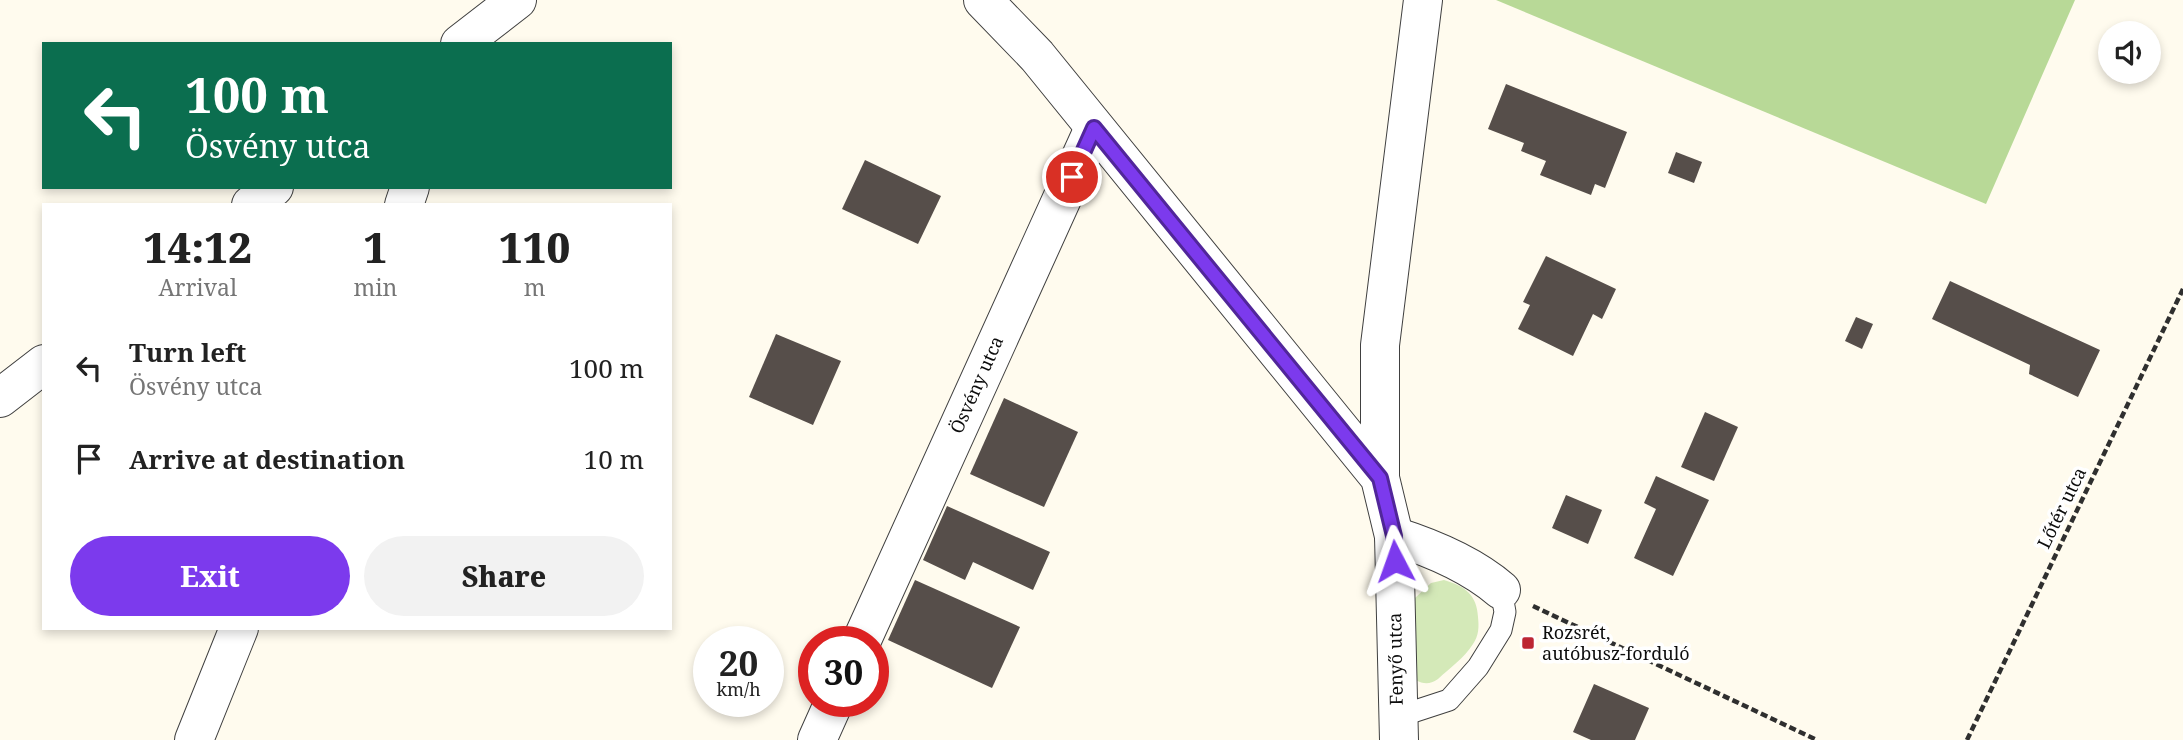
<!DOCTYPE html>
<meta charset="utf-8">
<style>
:root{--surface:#fff;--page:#f2f2f2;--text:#222;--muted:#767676;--accent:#7c3aed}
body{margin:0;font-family:"Noto Serif",serif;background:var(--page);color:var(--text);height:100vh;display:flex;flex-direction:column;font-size:26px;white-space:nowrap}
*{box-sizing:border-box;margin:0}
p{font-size:23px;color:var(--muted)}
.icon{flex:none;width:38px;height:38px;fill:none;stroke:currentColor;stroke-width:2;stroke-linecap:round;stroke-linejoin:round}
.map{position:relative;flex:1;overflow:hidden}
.details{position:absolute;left:42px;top:203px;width:630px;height:427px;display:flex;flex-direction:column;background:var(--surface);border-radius:0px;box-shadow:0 4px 10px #0003}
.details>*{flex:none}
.hud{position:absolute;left:42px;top:42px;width:630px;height:147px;border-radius:0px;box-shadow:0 4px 10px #0003;background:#0b6e4f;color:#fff;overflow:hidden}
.tools{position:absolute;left:2098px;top:21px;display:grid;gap:14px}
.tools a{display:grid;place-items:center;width:63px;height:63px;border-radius:50%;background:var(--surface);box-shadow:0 4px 10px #0003;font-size:35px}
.speed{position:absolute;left:693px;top:626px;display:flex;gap:14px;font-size:35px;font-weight:700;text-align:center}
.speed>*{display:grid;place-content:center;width:91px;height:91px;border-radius:50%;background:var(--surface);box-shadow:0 4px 10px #0003;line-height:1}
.speed small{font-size:18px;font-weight:400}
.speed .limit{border:10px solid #d22;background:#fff;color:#111}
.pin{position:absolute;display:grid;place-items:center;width:60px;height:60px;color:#fff;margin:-30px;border:4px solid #fff;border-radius:50%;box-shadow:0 2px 7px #0007}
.me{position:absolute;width:77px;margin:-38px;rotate:356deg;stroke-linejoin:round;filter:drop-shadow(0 0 5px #0008)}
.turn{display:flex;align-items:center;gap:24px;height:147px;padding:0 28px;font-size:32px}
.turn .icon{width:91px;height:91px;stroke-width:2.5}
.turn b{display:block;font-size:49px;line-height:60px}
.eta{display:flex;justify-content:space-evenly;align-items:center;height:119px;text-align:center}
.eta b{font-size:42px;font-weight:800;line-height:49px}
.primary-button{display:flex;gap:14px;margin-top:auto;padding:14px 28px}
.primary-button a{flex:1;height:80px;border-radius:42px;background:var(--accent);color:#fff;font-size:28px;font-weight:800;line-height:80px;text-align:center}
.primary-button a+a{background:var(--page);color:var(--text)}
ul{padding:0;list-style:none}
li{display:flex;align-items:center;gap:21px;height:91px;padding:0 28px}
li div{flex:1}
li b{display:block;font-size:26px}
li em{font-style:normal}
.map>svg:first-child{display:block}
.green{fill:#d4e9b8}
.forest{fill:#b8d997}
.building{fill:#564e4a}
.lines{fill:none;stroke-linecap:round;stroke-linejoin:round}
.service-casing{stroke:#404040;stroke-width:23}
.minor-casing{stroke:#404040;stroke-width:40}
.path{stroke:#2f2f2f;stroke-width:4.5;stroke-dasharray:7 3.5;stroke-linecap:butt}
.service{stroke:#fff;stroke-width:21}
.minor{stroke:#fff;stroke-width:38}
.route-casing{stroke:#51269a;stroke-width:18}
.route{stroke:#7c3aed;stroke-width:12}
.poi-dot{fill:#bd2634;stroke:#fff;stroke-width:2.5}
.labels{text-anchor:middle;stroke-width:7;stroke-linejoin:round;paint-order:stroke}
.street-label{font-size:18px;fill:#0d0d0d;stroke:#fff}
.poi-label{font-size:18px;fill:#0d0d0d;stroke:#fff;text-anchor:start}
</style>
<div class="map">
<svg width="2183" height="740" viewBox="0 0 2183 740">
<rect width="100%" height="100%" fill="#fffbee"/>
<path class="green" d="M1444 580C1465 586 1477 595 1478 617 1479 627 1479 635 1473 644 1465 657 1450 668 1438 679 1429 685 1424 684 1415 680V598L1431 583Z"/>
<path class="forest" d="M1496 0H2075L1986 204Z"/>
<g class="building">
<path d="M1506 84 1627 132 1605 188 1595 184 1591 195 1540 175 1546 161 1521 151 1524 143 1488 129Z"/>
<path d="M1676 152 1702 162 1694 183 1668 173Z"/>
<path d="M865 160 941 196 918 244 842 209Z"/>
<path d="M1546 256 1616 289 1602 319 1593 314 1573 356 1518 329 1530 305 1523 302Z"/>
<path d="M1950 281 2100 350 2078 397 2029 374 2030 365 1932 319Z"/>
<path d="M1856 317 1873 324 1862 349 1845 341Z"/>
<path d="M776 334 841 361 813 425 749 397Z"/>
<path d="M1004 398 1078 432 1044 507 970 474Z"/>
<path d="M1705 412 1738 427 1714 481 1681 467Z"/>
<path d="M1656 476 1709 500 1673 576 1634 558 1656 509 1644 503Z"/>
<path d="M1566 495 1602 510 1588 544 1552 528Z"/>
<path d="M947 506 1050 552 1033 590 973 562 965 580 923 560Z"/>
<path d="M915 580 1020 627 992 688 888 640Z"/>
<path d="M1594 684 1649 708 1635 740H1591L1573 732Z"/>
</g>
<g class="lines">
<g class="service-casing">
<path id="service" d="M1397 717 1449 700 1478 667 1501 630 1505 612 1501 590"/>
</g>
<g class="minor-casing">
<g id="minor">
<path d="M983 0 1037 56 1380 478 1394 536 1399 740"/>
<path d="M460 44 517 0"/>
<path d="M251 205 274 187"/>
<path d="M404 205 410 187"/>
<path d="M0 398 44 364"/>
<path d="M1380 478V345L1423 0"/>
<path d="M1394 536C1432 548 1471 564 1501 590"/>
<path d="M861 642 1094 128"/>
<path d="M194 740 239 628"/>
<path d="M817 740 834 702"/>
</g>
</g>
<g class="path">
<path d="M1533 606 1817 740"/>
<path d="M1967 740 2183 289"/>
</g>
<use href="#service" class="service"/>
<use href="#minor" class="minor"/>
</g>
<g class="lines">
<g class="route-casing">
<path id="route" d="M1072 177 1094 128 1380 478 1394 536 1395 561"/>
</g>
<use href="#route" class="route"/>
</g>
<rect class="poi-dot" x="1521" y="636" width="14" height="14" rx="3.5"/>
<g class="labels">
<g class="street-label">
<text transform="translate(977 385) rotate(-66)" y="6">Ösvény utca</text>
<text transform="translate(2062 508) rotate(-64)" y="6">Lőtér utca</text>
<text transform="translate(1396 659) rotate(-91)" y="6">Fenyő utca</text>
</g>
<g class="poi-label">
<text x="1542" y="639">Rozsrét,<tspan x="1542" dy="21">autóbusz-forduló</tspan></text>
</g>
</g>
</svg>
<div class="tools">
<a><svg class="icon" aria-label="sound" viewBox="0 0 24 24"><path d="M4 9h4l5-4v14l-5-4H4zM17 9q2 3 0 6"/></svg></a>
</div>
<div class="speed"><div>20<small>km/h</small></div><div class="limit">30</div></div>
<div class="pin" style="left:1072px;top:177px;background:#d93025"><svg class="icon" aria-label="arrive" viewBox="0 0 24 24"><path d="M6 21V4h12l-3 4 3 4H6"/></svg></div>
<svg class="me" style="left:1395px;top:561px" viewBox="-20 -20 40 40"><path d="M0-17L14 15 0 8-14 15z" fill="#7c3aed" stroke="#fff" stroke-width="4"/></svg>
<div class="hud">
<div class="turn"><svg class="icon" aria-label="left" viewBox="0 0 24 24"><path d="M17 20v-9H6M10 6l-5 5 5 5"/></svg><div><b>100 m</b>Ösvény utca</div></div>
</div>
<section class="details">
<div class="eta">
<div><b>14:12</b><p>Arrival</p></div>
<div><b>1</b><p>min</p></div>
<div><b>110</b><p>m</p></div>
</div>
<ul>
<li><svg class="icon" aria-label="left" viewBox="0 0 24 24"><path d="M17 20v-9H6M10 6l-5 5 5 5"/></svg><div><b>Turn left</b><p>Ösvény utca</p></div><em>100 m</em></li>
<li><svg class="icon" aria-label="arrive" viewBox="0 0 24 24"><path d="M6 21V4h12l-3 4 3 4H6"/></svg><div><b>Arrive at destination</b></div><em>10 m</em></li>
</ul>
<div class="primary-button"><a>Exit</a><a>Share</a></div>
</section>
</div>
